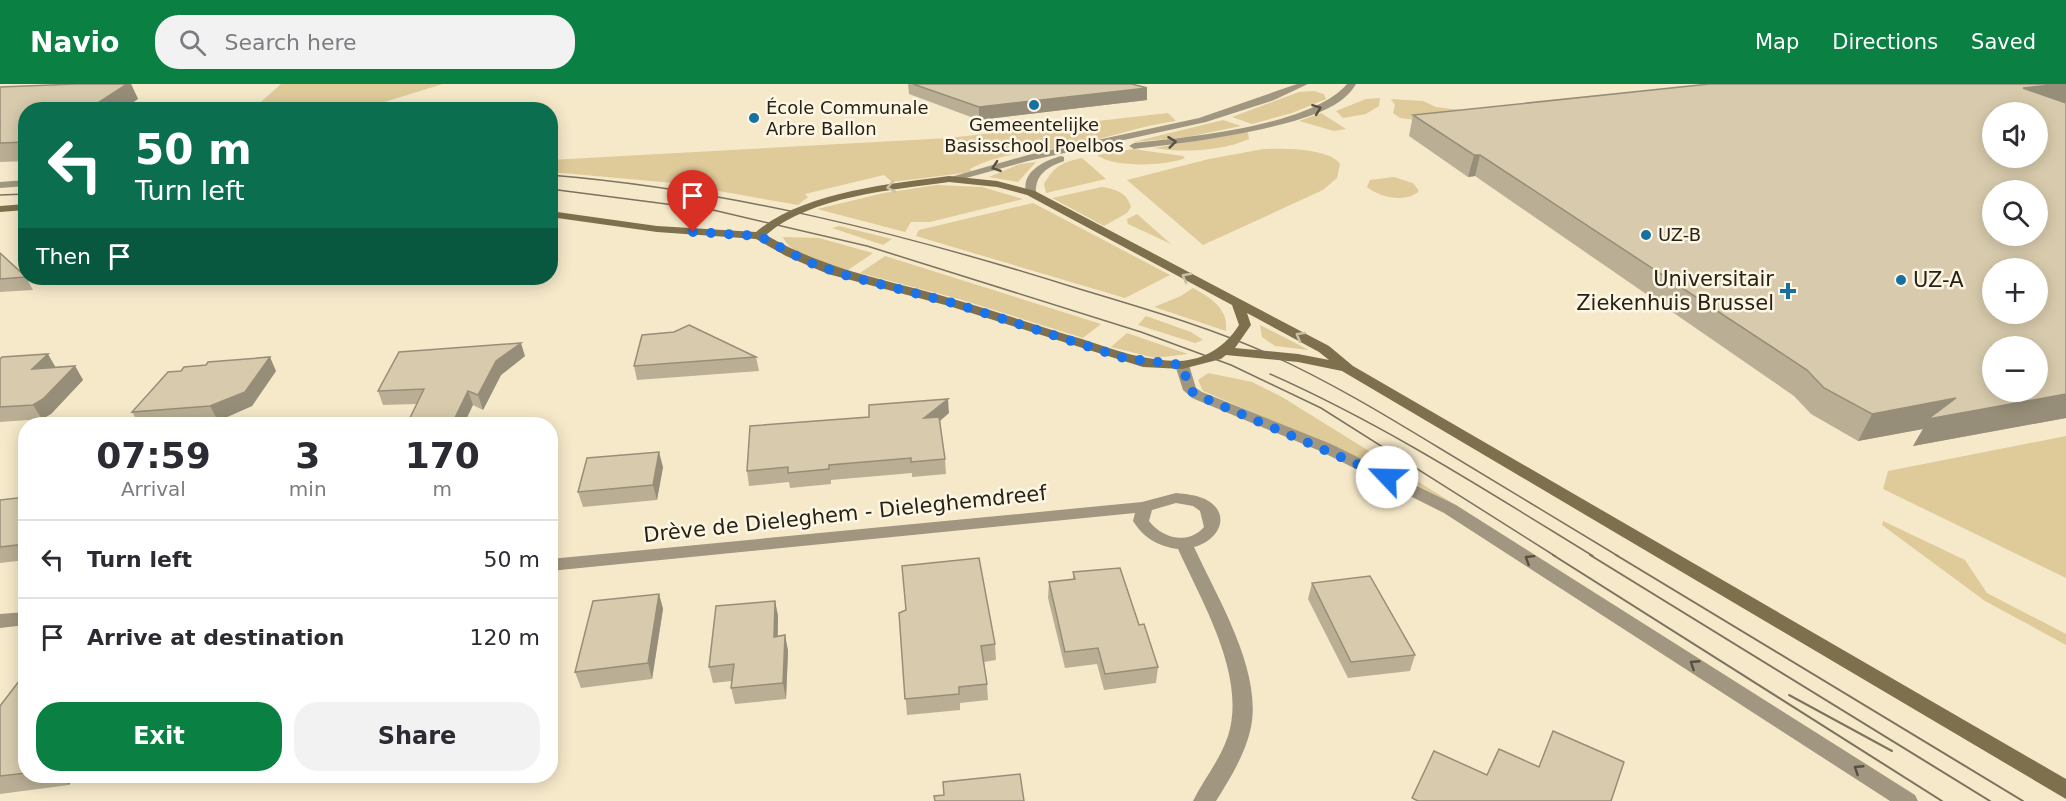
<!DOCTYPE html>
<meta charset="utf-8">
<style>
:root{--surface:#fff;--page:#f2f2f3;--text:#2b2b33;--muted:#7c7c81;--line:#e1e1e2;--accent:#0b8043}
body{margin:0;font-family:"DejaVu Sans",sans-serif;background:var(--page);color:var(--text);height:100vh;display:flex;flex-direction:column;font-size:22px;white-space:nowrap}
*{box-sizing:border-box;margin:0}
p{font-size:20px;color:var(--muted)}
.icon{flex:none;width:33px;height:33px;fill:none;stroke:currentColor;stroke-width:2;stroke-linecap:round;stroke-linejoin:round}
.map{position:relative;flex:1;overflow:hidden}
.panel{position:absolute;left:18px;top:333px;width:540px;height:366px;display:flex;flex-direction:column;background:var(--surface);border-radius:24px;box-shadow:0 3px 15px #0003}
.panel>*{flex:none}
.top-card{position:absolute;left:18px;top:18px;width:540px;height:183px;border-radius:24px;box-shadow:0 3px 15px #0003;background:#0b6e4f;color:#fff;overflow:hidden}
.buttons{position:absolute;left:1982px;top:18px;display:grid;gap:12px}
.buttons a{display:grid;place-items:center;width:66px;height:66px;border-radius:50%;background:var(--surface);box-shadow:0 3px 15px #0003;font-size:30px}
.pin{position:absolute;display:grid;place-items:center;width:51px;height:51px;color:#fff;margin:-62px -26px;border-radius:50% 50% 50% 0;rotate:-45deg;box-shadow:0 0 6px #0007}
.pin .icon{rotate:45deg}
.me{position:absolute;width:66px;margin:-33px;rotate:294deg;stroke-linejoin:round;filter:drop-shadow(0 0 4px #0008)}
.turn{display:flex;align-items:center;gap:21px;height:126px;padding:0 18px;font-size:27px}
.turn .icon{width:78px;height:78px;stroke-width:2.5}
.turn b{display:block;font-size:42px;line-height:51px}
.then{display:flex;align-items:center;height:57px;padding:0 18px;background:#0003;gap:12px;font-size:22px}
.eta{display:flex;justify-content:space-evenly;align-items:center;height:102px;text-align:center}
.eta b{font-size:36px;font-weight:700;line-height:42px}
.button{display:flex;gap:12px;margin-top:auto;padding:12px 18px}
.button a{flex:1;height:69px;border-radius:24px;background:var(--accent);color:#fff;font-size:24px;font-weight:700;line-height:69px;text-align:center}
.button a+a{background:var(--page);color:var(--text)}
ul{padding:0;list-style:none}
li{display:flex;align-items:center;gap:18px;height:78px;padding:0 18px;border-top:2px solid var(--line)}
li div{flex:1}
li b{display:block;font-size:22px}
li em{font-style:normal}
header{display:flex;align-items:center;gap:36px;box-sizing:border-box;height:84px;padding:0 30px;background:var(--accent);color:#fff}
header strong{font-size:28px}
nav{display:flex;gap:33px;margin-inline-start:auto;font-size:21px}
.search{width:420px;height:54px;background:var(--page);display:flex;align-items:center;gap:15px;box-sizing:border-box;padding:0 21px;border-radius:24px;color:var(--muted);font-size:22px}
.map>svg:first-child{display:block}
.green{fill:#dfca99}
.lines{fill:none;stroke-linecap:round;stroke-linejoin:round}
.street{fill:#a19780;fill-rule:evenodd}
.secondary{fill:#7e6f4d;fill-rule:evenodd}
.tram-far1{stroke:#7b735f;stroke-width:1.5}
.tram{stroke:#7b735f;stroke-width:2}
.wall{fill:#baaf95}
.shaded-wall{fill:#978e79}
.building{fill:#d8cbad;stroke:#978e79;stroke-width:1.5;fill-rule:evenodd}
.oneway{stroke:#585140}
.oneway2{stroke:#cbc0a8}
.route{stroke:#1a73e8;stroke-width:10;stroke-dasharray:0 18}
.poi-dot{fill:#1671a0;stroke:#fef6e4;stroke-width:2}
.labels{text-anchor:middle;stroke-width:5;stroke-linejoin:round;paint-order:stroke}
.far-poi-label{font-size:18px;fill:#272216;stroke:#fef6e4;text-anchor:start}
.poi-label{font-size:21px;fill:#272216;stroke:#fef6e4;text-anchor:end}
.street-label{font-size:21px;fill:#272216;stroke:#fef6e4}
</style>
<header>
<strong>Navio</strong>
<div class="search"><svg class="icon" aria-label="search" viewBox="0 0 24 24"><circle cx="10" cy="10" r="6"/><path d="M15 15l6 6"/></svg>Search here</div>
<nav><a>Map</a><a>Directions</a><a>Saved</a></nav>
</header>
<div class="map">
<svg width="2066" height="717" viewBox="0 0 2066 717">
<rect width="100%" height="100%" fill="#f6e9ca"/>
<g class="green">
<path d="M281 0H443L368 23 253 25Z"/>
<path d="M1314 7 1324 10 1326 15 1292 29 1252 40 1232 33 1299 8Z"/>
<path d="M1380 14 1379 22 1366 30 1343 34 1336 27 1366 15Z"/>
<path d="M1391 15 1423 17 1436 23 1484 29 1415 36 1400 34 1393 29 1395 21Z"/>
<path d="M1168 29 1176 37C1139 42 1104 55 1068 63 1034 70 1002 67 970 85L972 87 964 89 892 98 884 91 805 110 808 113 798 121 673 99 551 88 550 76 949 54Z"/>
<path d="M1321 29 1346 45 1334 47 1299 37Z"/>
<path d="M1223 36 1241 42 1187 53 1133 58Z"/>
<path d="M1248 48 1249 55C1222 67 1183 69 1154 64Z"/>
<path d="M1133 65 1183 72 1185 74C1166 82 1113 84 1097 71Z"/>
<path d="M1264 65C1282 64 1330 64 1340 80L1337 94 1323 106 1203 161 1127 96 1209 75Z"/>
<path d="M1082 74 1106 95 1046 109 1044 100C1054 82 1063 78 1082 74Z"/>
<path d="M1036 78 1018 98 989 93 1020 80Z"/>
<path d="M1394 93 1413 99 1419 107C1407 119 1380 114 1367 103L1370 96Z"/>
<path d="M937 101 982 103 1023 115 930 138H911L905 148 817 125 884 109Z"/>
<path d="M1102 103C1116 105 1127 109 1131 123L1127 129 1104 142 1052 114Z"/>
<path d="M1033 119 1037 121 1170 191 1125 214 916 152 919 146Z"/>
<path d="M1137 130 1171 160 1128 140 1127 135Z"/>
<path d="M839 142 892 155 883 161 832 144Z"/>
<path d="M783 153 819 154 873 169 848 186C830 180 791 173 783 153Z"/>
<path d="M885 172 1101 240 1083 254 959 215 860 189Z"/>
<path d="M1193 204C1209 213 1229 224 1226 247L1154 223 1181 212Z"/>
<path d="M1146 232 1191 248 1203 256 1195 259 1138 241Z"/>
<path d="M1260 241 1309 266 1275 262 1262 253Z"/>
<path d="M1127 249 1188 270 1155 274 1111 263Z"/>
<path d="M1208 289 1252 298 1282 313 1459 423 1379 382 1203 307 1198 296Z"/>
<path d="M2066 352V494L1883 405 1888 387Z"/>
<path d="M1883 437 1965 476 1987 509 2066 550V561L1985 517 1882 441Z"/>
</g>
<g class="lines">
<g class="street">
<path d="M1297 0H1308L1274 16 1206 38 1028 77 959 96 949 98 944 95 1028 71 1199 34Z"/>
<path d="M1347 0H1356C1353 5 1349 10 1344 14 1311 44 1181 60 1134 65L1129 62 1134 59C1189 53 1311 42 1347 0Z"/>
<path d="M1061 72 1064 73V77C1048 83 1035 90 1036 109L1027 111C1019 89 1043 77 1061 72Z"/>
<path d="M26 96V102L0 104V98Z"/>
<path d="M1182 277 1189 281 1196 304 1202 308 1331 360 1456 421 1915 711 1918 717H1890L1444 429 1320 367 1192 314 1183 306 1175 281Z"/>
<path d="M1176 409C1186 410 1196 411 1205 415 1233 429 1219 457 1194 463 1217 513 1259 581 1252 637 1248 666 1231 693 1216 717H1193C1204 695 1220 676 1228 652 1247 593 1202 518 1178 465 1157 462 1144 454 1133 437L1135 429 550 487V475L1142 418ZM1176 419 1193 422 1200 427 1204 443C1188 461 1163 455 1149 437L1152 426Z"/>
<path d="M26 528V541L0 544V530Z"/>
</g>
<g class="secondary">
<path d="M949 92 997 97 1035 107 1329 262 1353 282 2066 695V715L1342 287 1298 278 1226 271 1221 275 1182 285 1143 283 949 222 828 190 786 172 756 155 657 148 550 133V127L657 142 756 148C803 108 889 100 949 92ZM949 98 997 103 1027 111 1232 221 1239 241C1226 262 1205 276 1179 277 1145 277 1114 266 1082 255 1041 243 1001 229 960 217 891 196 830 188 766 151 811 112 892 106 949 98ZM1247 229 1319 268 1329 276 1298 270 1235 264 1251 241Z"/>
<path d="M26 120V126L0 128V122Z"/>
</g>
<g class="tram-far1">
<path d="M550 91C730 106 901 149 1073 203 1139 223 1207 242 1269 270 1329 297 1385 331 1441 365 1500 401 1559 436 1618 472"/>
<path d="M550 105 713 126 867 162 1141 248 1231 281 1321 324 1555 472"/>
<path d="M0 111 26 110"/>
<path d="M1270 290C1383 340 1487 407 1593 472"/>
</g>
<g class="tram">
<path d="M1553 471 1942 717"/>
<path d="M1590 471 1990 717"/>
<path d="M1616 471 2023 717"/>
<path d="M1789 611 1892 667"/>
</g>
</g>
<g class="wall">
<path d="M76 0H131L138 15 26 26V77L0 78V3Z"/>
<path d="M908 0H1132L1147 16 979 36 909 10Z"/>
<path d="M2066 0V18H2063L2066 19V334L1913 362 1923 345 1858 357 1811 330 1794 312 1475 92 1468 93 1409 52 1413 31Z"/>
<path d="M0 169 26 193 33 206 0 208Z"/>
<path d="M525 272 501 291 483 326 473 321 417 320 383 321 378 307Z"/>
<path d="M756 273 759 287 637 296 634 282Z"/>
<path d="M0 275 56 283 75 282 83 296 51 330 42 335 0 338Z"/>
<path d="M181 287H276L252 322 218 337 171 340H139L132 328Z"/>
<path d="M949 329 940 337 945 375 946 390 912 393V389L831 396V400L790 404 789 398 749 402 747 387Z"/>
<path d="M663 383 657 416 583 423 578 408Z"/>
<path d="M26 413V476L0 479V416Z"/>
<path d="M1073 488 1139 541 1158 583 1156 599 1104 606 1097 580 1065 584 1048 514 1049 498 1073 496Z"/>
<path d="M1312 499 1415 571 1410 587 1348 594 1308 515Z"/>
<path d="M659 510 663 525 652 595 581 604 575 588Z"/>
<path d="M775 517 778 532V552L785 551 788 567 786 615 735 620 731 604 732 597 713 599 709 583Z"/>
<path d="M899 529 995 560 996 576 984 578 987 600 988 616 960 619V626L907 631Z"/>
<path d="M26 588V692H75L69 701 0 710V622Z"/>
</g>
<g class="shaded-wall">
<path d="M127 0H131L138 15 122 26H87Z"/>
<path d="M2061 0H2066V18L2013 24 2023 4Z"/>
<path d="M1147 4V16L979 36V23Z"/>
<path d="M1474 71H1480L1475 92 1468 93Z"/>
<path d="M521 259 525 272 501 291 483 326 478 311 496 277Z"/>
<path d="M48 270 56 284 32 285Z"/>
<path d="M270 273 276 287 252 322 218 337 210 322Z"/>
<path d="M75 282 83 296 51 330 42 335 33 321Z"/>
<path d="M468 307 473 321 464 340H452Z"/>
<path d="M2066 310V334L1913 362 1923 345 1858 357 1872 330 1956 314Z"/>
<path d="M948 315 949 329 925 349 924 334Z"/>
<path d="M659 368 663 383 657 416 653 401Z"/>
<path d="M659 510 663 525 652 595 648 579Z"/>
<path d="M775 517 778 532 777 569 774 553Z"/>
<path d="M785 551 788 567 786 615 783 599Z"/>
<path d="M61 692H75L69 701Z"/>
</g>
<g class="building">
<path d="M76 0H127L87 26H26V58L0 59V3Z"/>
<path d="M913 0H1132L1147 4 979 23Z"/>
<path d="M1709 0H2061L2023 4 2066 19V310L1928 335 1956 314 1872 330 1824 304 1807 286 1480 71H1474L1413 31ZM1992 28H2037V74H1992ZM1992 106H2037V152H1992ZM1992 184H2037V230H1992ZM1992 262H2037V308H1992Z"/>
<path d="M0 169 26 193 0 195Z"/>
<path d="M689 241 756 273 634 282 642 251 674 248Z"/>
<path d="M521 259 496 277 478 311 468 307 452 340H407L424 305 378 307 399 268Z"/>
<path d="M48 270 32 285 75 282 43 315 33 321 0 323V275L2 273Z"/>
<path d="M270 273 245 308 210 322 132 328 168 288 181 287 184 283 206 281 208 278Z"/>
<path d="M948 315 924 334 939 333 945 375 911 378V374L829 381V385L788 389V383L747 387 750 342 869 333V321Z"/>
<path d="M659 368 653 401 578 408 587 374Z"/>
<path d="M26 413V460L0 463V416Z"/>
<path d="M979 474 995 560 981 562 987 600 959 603V610L905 615 899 529 906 526 902 482Z"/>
<path d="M1120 484 1139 541 1144 540 1158 583 1105 590 1098 564 1065 568 1049 498 1075 495 1073 488Z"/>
<path d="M1370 492 1415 571 1351 578 1312 499Z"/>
<path d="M659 510 648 579 575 588 593 517Z"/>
<path d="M775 517 774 553 785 551 783 599 731 604 734 580 709 583 716 522Z"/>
<path d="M26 588V689L0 692V622Z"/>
<path d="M1553 647 1624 678 1611 717H1418L1412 714 1434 667 1487 691 1499 665 1539 683Z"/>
<path d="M1020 690 1024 717H935L934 712 944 711 943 698Z"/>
</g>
<defs><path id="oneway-chevron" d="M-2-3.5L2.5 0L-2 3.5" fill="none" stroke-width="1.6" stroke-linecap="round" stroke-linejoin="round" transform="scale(1.5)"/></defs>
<g class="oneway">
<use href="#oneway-chevron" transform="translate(1317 25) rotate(-21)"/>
<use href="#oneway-chevron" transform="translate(1172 58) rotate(-7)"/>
<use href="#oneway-chevron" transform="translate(996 83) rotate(161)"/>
<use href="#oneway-chevron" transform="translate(1529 475) rotate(-148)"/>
<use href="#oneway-chevron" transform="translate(1694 580) rotate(-147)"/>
<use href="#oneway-chevron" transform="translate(1858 685) rotate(-147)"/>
</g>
<g class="oneway2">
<use href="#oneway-chevron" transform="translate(891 103) rotate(169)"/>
<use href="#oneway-chevron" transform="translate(1186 193) rotate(-152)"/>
<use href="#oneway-chevron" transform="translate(1300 252) rotate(-151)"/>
</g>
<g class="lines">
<path class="route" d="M693 148 759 152 808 178 848 192 953 219 1124 274 1182 281 1190 306 1197 311 1387 393"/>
</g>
<g class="poi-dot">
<circle cx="1034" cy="21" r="6"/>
<circle cx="754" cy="34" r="6"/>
<circle cx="1646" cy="151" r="6"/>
<circle cx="1901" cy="196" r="6"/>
<path d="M1785 198h6v6h6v6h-6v6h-6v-6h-6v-6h6z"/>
</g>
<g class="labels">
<g class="far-poi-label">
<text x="766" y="30">École Communale<tspan x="766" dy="21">Arbre Ballon</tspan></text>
<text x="1034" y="47" text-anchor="middle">Gemeentelijke<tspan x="1034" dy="21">Basisschool Poelbos</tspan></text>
<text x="1658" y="157">UZ-B</text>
</g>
<g class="poi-label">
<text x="1774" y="202">Universitair<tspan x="1774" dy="24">Ziekenhuis Brussel</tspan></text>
<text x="1913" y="203" text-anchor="start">UZ-A</text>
</g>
<g class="street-label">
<text transform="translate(845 430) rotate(-6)" y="7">Drève de Dieleghem - Dieleghemdreef</text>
</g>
</g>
</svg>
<div class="buttons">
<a><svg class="icon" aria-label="sound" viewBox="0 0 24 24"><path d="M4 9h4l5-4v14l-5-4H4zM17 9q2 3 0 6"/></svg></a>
<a><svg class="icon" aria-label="search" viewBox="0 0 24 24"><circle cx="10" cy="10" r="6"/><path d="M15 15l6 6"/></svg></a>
<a>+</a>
<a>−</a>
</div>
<div class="pin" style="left:693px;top:148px;background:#d93025"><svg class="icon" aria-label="arrive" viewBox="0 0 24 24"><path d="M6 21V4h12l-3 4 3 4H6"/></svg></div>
<svg class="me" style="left:1387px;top:393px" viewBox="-20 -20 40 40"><circle r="19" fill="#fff"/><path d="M0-13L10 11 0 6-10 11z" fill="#1a73e8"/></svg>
<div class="top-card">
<div class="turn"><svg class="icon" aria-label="left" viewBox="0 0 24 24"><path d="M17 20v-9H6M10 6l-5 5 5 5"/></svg><div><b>50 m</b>Turn left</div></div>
<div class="then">Then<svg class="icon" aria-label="arrive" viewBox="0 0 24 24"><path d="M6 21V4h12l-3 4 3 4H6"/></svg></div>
</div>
<section class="panel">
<div class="eta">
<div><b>07:59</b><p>Arrival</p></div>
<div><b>3</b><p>min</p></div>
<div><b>170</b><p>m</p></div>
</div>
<ul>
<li><svg class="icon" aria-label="left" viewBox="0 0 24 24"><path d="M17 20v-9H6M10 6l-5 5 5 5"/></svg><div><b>Turn left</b></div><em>50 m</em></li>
<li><svg class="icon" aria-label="arrive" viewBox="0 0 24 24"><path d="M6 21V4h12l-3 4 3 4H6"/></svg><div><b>Arrive at destination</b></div><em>120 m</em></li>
</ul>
<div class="button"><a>Exit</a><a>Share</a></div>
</section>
</div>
